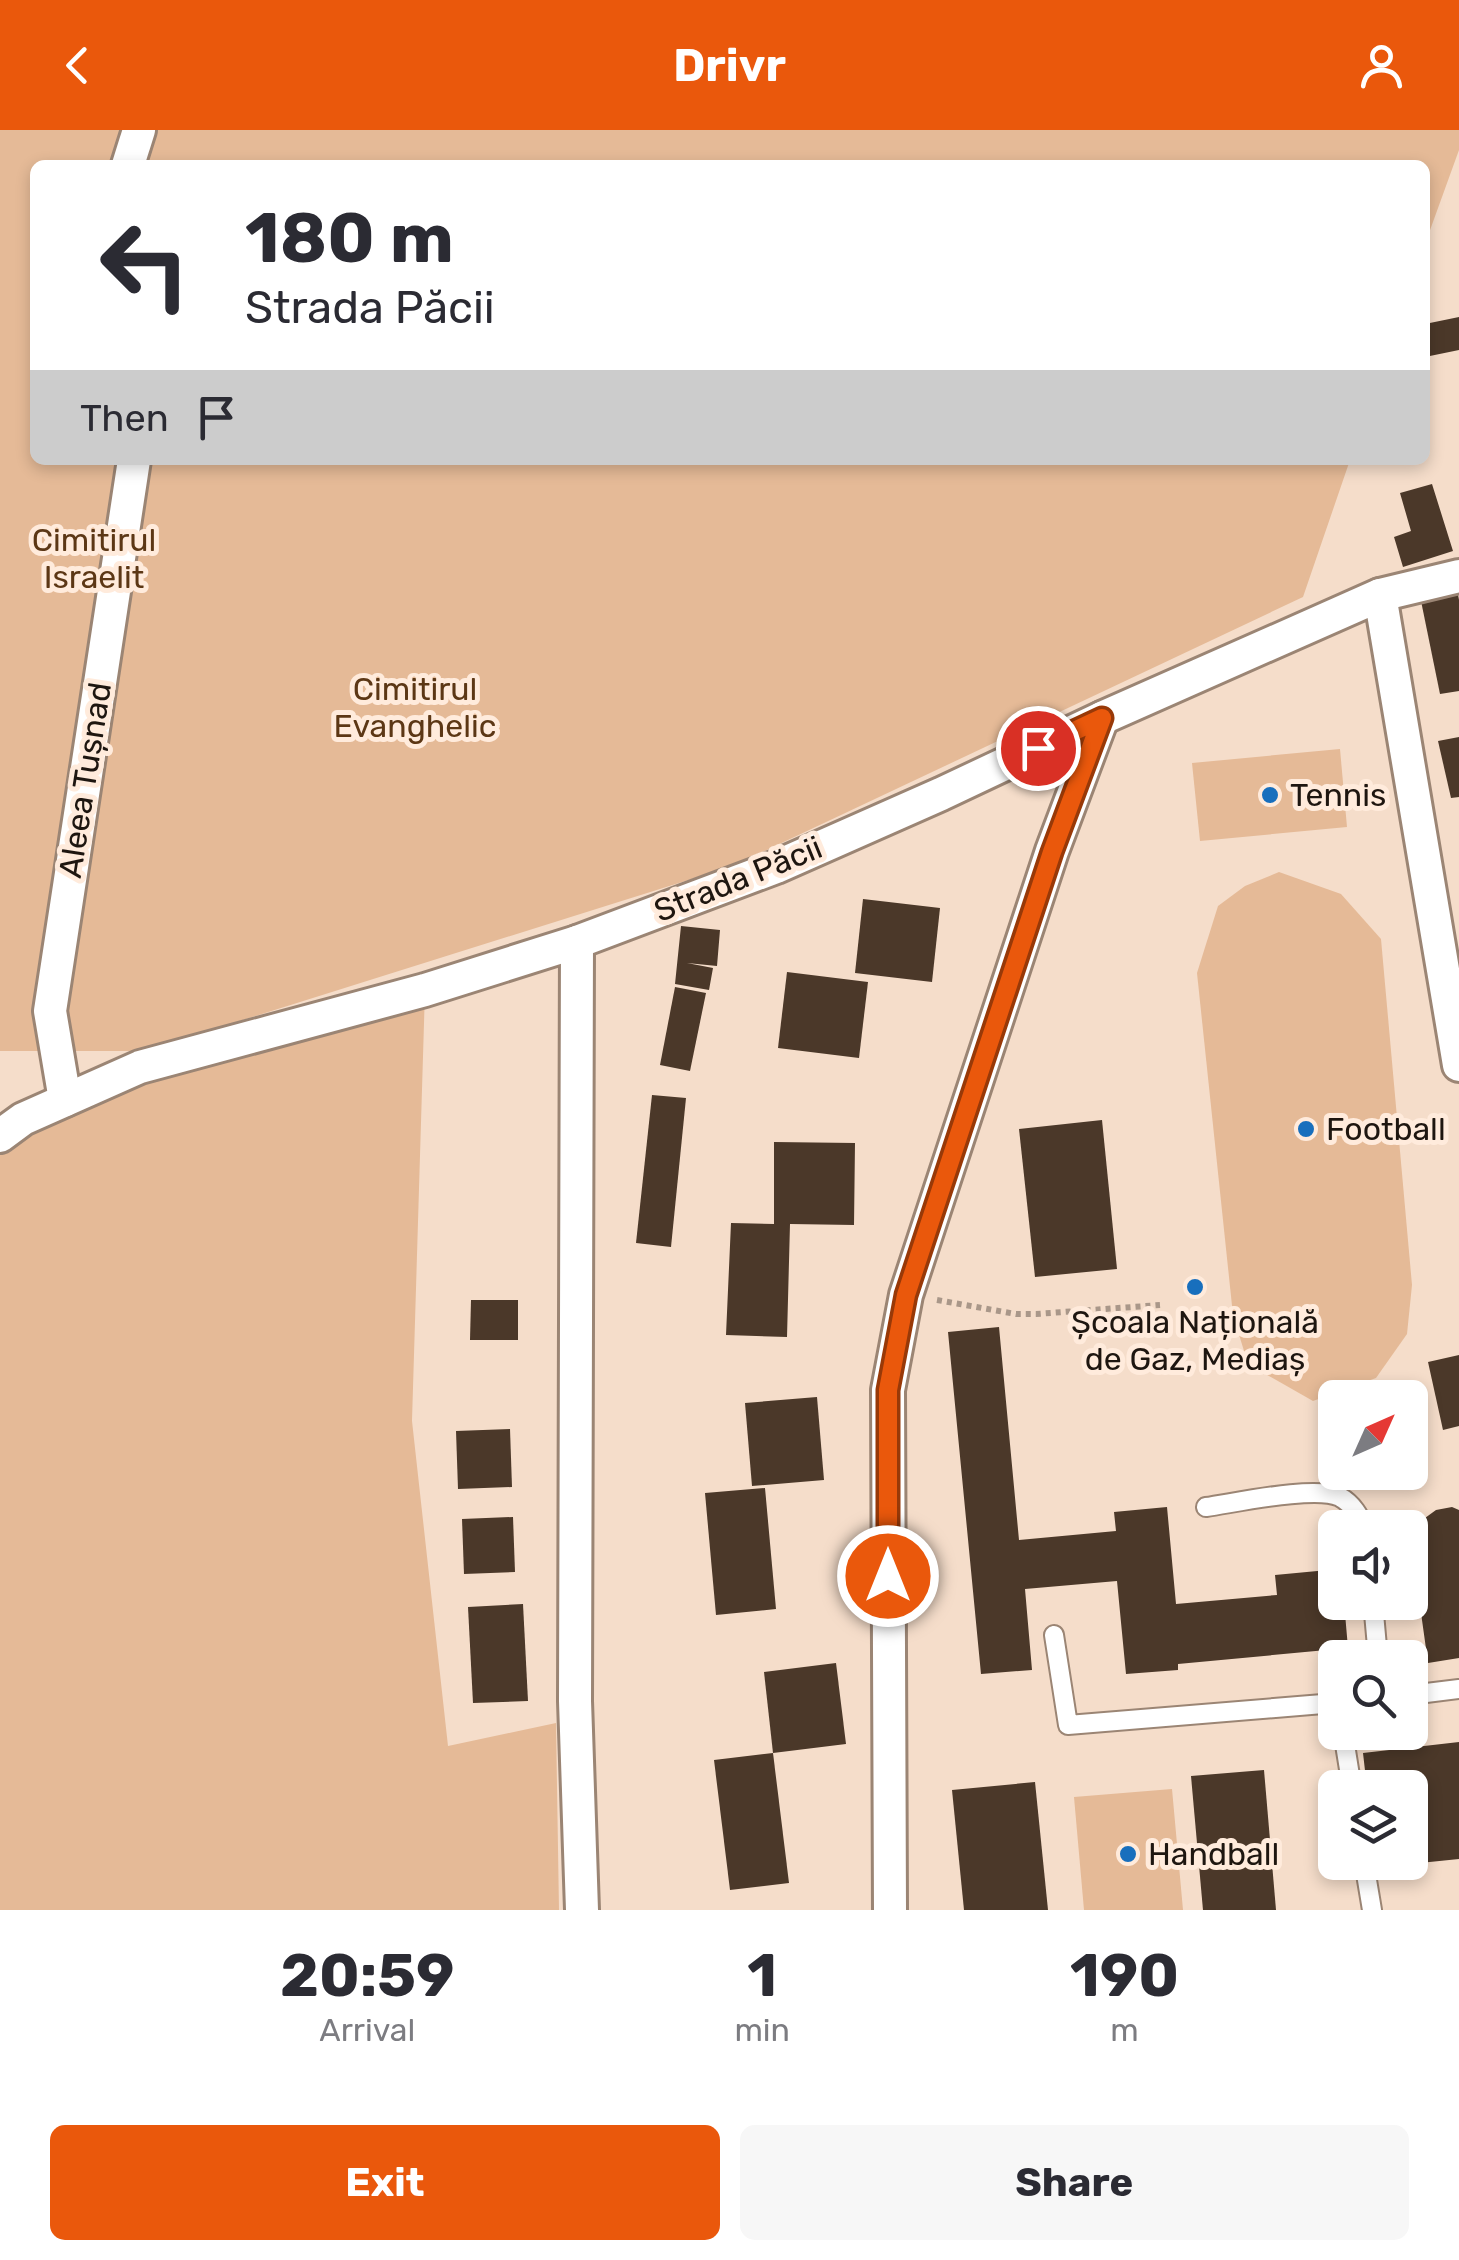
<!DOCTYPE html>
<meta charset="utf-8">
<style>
:root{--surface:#fff;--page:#f7f7f7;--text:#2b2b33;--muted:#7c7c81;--accent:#ea580c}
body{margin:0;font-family:Rubik,sans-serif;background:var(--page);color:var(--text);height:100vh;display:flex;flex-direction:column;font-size:38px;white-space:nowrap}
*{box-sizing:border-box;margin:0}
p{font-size:32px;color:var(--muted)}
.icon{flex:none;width:55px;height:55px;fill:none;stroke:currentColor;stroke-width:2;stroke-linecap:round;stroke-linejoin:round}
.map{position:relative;height:1780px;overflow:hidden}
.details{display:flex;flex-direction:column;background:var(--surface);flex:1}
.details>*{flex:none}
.top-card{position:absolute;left:30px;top:30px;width:1400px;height:305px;border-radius:15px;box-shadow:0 5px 15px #0003;background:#fff;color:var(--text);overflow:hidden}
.needle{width:65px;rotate:45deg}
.buttons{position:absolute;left:1318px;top:1250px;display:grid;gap:20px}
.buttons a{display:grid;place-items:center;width:110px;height:110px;border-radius:15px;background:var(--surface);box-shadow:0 5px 15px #0003;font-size:50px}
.pin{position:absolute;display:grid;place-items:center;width:85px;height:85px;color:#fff;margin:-42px;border:5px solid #fff;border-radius:50%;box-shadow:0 2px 10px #0007}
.me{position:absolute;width:110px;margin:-55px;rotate:0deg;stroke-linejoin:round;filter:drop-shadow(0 0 8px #0008)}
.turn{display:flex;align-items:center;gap:35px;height:210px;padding:0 50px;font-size:45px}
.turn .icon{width:130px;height:130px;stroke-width:2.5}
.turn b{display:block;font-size:70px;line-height:85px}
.then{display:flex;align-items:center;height:95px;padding:0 50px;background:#0003;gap:20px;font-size:38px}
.eta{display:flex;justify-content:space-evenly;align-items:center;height:170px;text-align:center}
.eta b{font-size:60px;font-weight:700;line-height:70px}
.action{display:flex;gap:20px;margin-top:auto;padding:20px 50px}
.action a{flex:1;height:115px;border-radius:15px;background:var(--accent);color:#fff;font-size:40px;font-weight:700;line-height:115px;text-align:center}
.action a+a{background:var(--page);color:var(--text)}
header{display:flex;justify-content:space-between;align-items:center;height:130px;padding:0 50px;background:var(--accent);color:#fff;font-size:45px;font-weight:700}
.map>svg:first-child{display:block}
.green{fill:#e5ba97}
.building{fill:#4b3829}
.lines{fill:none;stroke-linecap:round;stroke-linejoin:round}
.lane-casing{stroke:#9b8574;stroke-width:22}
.street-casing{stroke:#9b8574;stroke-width:38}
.path{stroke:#a99789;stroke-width:6;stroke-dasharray:5 5;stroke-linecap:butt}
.lane{stroke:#fff;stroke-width:18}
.street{stroke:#fff;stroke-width:32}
.route-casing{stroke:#983908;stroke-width:25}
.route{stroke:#ea580c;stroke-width:18}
.poi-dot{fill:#186fbd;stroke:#ffebdc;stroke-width:4}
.labels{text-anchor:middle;stroke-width:10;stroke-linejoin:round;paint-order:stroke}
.park-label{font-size:32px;fill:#5c3715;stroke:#ffebdc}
.street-label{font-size:32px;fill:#1e1610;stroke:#ffebdc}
.poi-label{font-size:32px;fill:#1e1610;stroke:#ffebdc;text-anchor:start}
</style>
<header><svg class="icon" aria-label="back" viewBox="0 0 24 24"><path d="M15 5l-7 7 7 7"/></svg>Drivr<svg class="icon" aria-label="person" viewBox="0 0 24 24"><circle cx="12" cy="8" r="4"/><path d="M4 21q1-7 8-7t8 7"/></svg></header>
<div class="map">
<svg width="1459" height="1780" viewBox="0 0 1459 1780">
<rect width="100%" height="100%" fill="#f5ddca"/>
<g class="green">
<path d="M0 0H1459V20L1425 114V35H35V330H1350L1303 467 733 736 144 921H0Z"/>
<path d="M1340 619 1347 697 1200 711 1192 633Z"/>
<path d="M1279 742 1341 764 1381 809 1412 1155 1407 1204 1376 1248 1313 1271 1248 1234 1233 1185 1197 843 1218 776 1245 756Z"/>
<path d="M425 860 412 1291 448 1616 556 1593 559 1780H0V1006L23 989Z"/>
<path d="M1172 1659 1183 1780H1084L1074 1667Z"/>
</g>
<g class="building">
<path d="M1459 187V220L1425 227V194Z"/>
<path d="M1432 354 1453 421 1403 437 1394 407 1411 401 1400 363Z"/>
<path d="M1457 459 1459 470V561L1440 564 1420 466Z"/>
<path d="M1459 607V667L1451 668 1438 611Z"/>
<path d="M863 769 940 778 932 852 855 843Z"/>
<path d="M681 796 720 800 717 836 687 833 713 838 709 860 675 854Z"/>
<path d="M787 842 868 852 859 928 778 918Z"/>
<path d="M675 857 706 863 690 941 660 935Z"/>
<path d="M652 965 686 968 671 1117 636 1113Z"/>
<path d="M1102 990 1117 1139 1035 1147 1019 999Z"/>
<path d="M774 1012 855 1013 854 1095 790 1094 787 1207 726 1205 731 1093 774 1094Z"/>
<path d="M471 1170H518V1210H470Z"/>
<path d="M999 1197 1019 1410 1116 1401 1114 1382 1167 1377 1176 1474 1277 1465 1275 1445 1328 1440 1330 1459 1335 1458V1472H1344L1348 1518 1178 1534V1540L1126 1544 1117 1451 1025 1459 1032 1540 981 1544 948 1202Z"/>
<path d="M1459 1225V1296L1443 1300 1428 1232Z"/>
<path d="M817 1267 824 1350 752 1356 745 1273Z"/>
<path d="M510 1299 512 1357 458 1359 456 1301Z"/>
<path d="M765 1358 776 1479 716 1485 705 1363Z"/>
<path d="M1452 1377 1459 1380V1528L1428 1533 1410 1404 1427 1402 1425 1388 1436 1380Z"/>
<path d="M513 1387 515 1442 464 1444 462 1389Z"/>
<path d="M523 1474 528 1571 473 1573 468 1477Z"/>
<path d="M836 1533 846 1614 773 1623 764 1542Z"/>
<path d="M1459 1612V1729L1410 1734V1658H1367L1363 1623Z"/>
<path d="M773 1623 789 1753 730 1760 714 1630Z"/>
<path d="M1264 1640 1276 1780H1203L1191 1646Z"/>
<path d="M1035 1652 1048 1780H964L952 1660Z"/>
<path d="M1375 1732H1403V1735L1376 1738Z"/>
</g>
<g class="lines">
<g class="lane-casing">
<g id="lane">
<path d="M1206 1377C1235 1373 1316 1355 1340 1367 1353 1374 1359 1386 1365 1398"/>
<path d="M1373 1472 1378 1528"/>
<path d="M1054 1505 1068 1595 1335 1573"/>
<path d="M1410 1565 1459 1559"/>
<path d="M1343 1602 1352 1658"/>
<path d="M1364 1732 1372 1780"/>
</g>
</g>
<g class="street-casing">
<g id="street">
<path d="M128 35 139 0"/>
<path d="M1380 465 1459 935"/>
<path d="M577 812 575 1571 582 1780"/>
<path d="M65 970 50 881 134 330"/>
<path d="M0 1006 23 989 140 937 425 860 577 812 776 737 941 664 1102 588 1380 465 1459 446"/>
<path d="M890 1780 888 1260 906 1165 1052 721 1102 588"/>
</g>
</g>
<path class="path" d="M937 1170 1016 1184H1036L1160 1175"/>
<use href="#lane" class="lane"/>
<use href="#street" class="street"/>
</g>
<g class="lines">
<g class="route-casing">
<path id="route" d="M888 1446V1260L906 1165 1052 722 1102 588 1038 618"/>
</g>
<use href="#route" class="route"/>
</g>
<g class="poi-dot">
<circle cx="1270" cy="665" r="10"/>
<circle cx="1306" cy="999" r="10"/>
<circle cx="1195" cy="1157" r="10"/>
<circle cx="1128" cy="1724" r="10"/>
</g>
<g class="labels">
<g class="park-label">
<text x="94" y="421">Cimitirul<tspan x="94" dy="37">Israelit</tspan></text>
<text x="415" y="570">Cimitirul<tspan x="415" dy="37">Evanghelic</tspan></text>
</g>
<g class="street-label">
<text transform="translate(85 650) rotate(-81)" y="11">Aleea Tușnad</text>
<text transform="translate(738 749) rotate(-22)" y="11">Strada Păcii</text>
</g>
<g class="poi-label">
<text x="1290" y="676">Tennis</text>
<text x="1326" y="1010">Football</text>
<text x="1195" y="1203" text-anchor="middle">Școala Națională<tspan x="1195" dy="37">de Gaz, Mediaș</tspan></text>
<text x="1148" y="1735">Handball</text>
</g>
</g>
</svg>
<div class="buttons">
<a><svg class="needle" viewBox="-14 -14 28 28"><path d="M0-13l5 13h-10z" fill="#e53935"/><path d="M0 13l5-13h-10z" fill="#7c7c81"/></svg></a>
<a><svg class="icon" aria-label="sound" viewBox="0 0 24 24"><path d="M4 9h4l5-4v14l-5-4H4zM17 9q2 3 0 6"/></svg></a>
<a><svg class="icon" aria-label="search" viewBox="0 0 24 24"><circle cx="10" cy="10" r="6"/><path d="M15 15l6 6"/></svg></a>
<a><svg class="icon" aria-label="layers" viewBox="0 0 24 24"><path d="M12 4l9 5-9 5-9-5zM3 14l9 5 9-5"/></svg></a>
</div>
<div class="pin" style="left:1038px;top:618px;background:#d93025"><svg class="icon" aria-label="arrive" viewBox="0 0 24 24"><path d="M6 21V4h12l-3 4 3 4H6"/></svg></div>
<svg class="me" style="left:888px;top:1446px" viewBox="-20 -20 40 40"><circle r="17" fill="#ea580c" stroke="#fff" stroke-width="3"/><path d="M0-11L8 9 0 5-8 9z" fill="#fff"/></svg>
<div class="top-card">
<div class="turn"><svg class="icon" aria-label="left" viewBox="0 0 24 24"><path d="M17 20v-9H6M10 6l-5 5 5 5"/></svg><div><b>180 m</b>Strada Păcii</div></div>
<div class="then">Then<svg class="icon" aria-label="arrive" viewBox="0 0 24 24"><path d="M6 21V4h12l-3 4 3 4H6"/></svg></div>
</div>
</div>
<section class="details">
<div class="eta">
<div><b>20:59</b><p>Arrival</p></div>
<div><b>1</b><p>min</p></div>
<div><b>190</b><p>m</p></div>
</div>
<div class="action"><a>Exit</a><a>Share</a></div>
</section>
